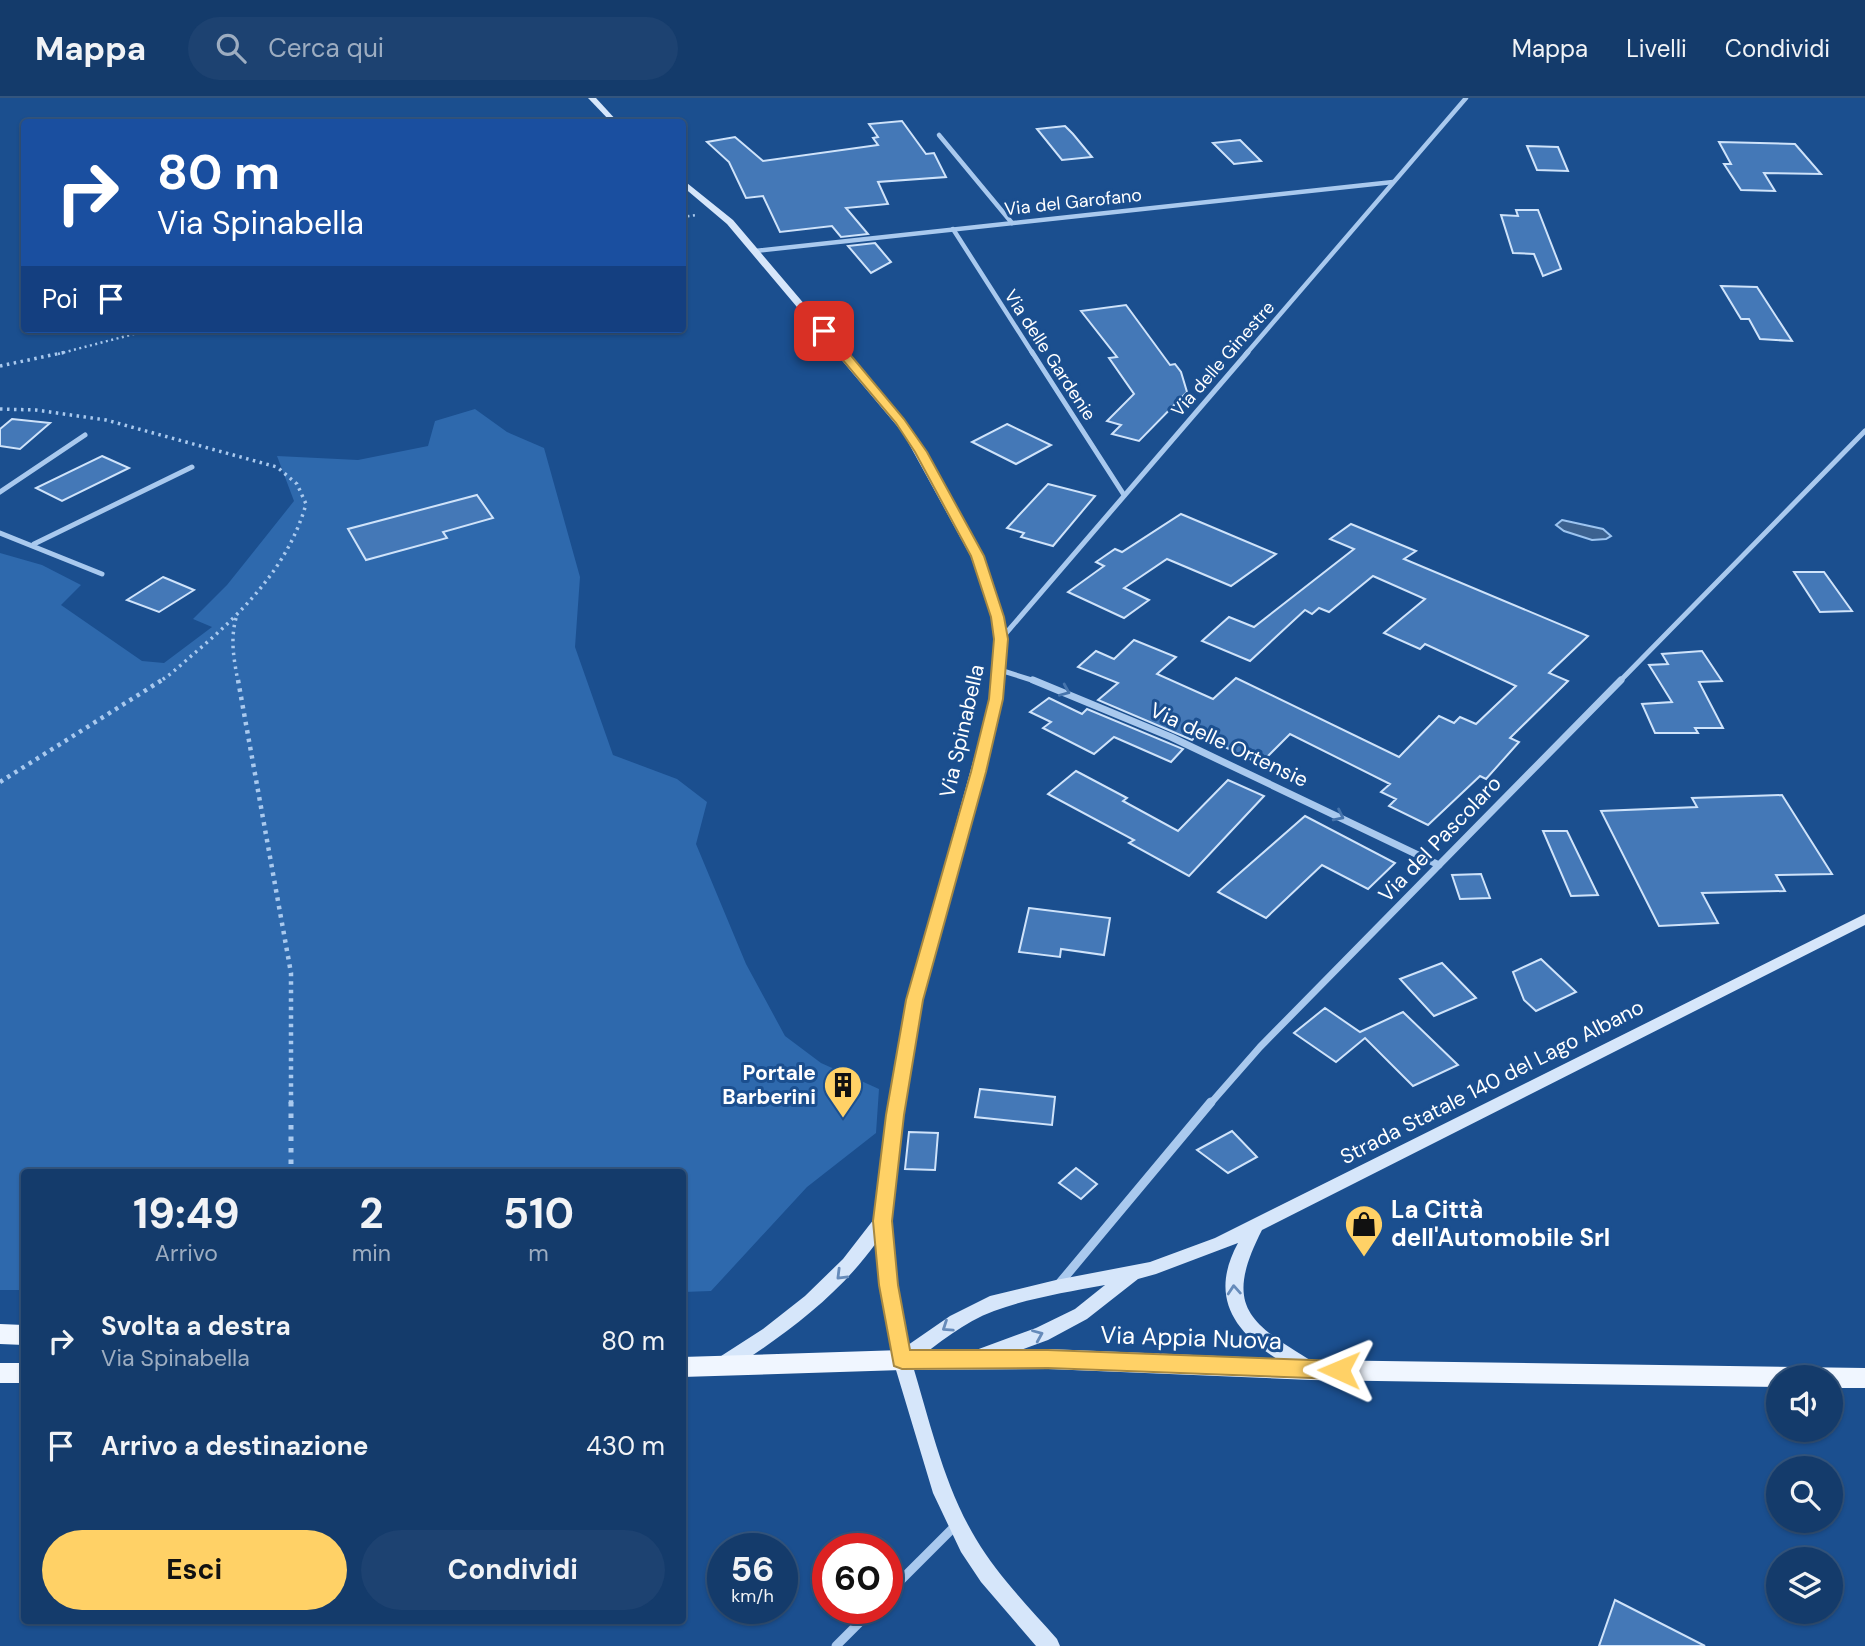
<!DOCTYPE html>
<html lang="it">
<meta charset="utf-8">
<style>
:root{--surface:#143b6b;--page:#1d4271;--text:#f1f3f6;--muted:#9dadc1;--line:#33557e;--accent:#ffd166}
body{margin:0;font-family:"DM Sans",sans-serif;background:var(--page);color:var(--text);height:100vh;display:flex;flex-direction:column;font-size:26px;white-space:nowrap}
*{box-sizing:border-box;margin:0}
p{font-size:23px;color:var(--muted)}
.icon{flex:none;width:38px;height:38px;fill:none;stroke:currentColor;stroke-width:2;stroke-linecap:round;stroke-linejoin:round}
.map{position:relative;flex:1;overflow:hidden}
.drawer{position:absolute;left:21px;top:1071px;width:665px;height:455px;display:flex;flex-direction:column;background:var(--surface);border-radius:7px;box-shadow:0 2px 5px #0004,0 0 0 2px var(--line)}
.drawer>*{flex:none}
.guide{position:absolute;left:21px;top:21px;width:665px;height:214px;border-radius:7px;box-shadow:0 2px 5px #0004,0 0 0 2px var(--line);background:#1a4fa0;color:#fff;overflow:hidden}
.buttons{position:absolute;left:1766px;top:1267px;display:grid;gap:14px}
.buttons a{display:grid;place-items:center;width:77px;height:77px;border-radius:50%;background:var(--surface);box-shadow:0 2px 5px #0004,0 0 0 2px var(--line);font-size:35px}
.speed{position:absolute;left:707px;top:1435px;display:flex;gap:14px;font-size:35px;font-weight:700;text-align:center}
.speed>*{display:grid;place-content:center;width:91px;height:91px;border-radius:50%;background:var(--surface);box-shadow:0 2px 5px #0004,0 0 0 2px var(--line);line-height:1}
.speed small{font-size:18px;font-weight:400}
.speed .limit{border:10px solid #d22;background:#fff;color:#111}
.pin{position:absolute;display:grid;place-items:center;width:60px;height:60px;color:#fff;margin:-30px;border-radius:14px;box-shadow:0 4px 10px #0006}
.me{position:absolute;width:77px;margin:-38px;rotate:271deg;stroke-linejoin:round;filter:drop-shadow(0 0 5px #0008)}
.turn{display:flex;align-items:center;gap:24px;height:147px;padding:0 21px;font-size:32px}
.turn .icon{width:91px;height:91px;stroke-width:2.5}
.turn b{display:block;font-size:49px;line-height:60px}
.then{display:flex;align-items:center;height:66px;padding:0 21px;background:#0003;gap:14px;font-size:26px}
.eta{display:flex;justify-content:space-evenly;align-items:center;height:119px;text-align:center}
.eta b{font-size:42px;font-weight:700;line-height:49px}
.primary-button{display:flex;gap:14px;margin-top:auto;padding:14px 21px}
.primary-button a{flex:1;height:80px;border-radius:42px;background:var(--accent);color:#111;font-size:28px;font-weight:700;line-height:80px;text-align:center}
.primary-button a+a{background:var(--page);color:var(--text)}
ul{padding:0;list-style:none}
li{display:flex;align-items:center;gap:21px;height:105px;padding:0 21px}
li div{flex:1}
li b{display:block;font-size:26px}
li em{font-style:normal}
header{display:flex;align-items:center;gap:42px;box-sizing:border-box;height:98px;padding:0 35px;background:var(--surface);border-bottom:2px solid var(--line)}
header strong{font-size:33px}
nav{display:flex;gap:38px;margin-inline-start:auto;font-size:24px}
.search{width:490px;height:63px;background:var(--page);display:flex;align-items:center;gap:18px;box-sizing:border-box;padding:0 24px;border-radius:38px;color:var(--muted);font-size:26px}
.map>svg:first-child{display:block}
.green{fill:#2e69ad}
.water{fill:#3c6290;stroke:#9cc4f0;stroke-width:2}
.building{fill:#4478b7;stroke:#cfe3fa;stroke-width:2}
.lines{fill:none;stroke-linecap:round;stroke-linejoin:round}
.path-far3{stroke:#a9c9ee;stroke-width:2.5;stroke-dasharray:2 3.5;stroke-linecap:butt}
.path-far2{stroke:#a9c9ee;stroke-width:3.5;stroke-dasharray:2.5 4.5;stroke-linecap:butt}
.path-far1{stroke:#a9c9ee;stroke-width:4.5;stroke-dasharray:3.5 5;stroke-linecap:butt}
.path{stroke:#a9c9ee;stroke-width:5;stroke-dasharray:4.5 7;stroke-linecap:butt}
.street-far3{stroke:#a9c9ee;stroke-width:4.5}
.street-far2{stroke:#a9c9ee;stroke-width:5}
.street-far1{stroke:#a9c9ee;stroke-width:7}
.street{stroke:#a9c9ee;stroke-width:9}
.secondary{fill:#d6e6fa;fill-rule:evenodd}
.primary{fill:#f0f6ff;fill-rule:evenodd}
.oneway{stroke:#4674ac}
.oneway2{stroke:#668bba}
.route{fill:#ffd166;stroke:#a68842;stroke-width:2}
.labels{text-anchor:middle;stroke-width:6;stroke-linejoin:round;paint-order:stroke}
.far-street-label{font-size:18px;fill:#fff;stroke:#1b4f8f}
.street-label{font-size:21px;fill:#fff;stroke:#1b4f8f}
.poi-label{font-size:21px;font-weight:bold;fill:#fff;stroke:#1b4f8f;text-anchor:end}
.near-poi-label{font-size:24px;font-weight:bold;fill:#fff;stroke:#1b4f8f;text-anchor:start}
.near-street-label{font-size:24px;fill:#fff;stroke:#1b4f8f}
</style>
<header>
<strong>Mappa</strong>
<div class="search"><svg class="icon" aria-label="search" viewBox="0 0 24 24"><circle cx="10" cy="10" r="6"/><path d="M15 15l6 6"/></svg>Cerca qui</div>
<nav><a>Mappa</a><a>Livelli</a><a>Condividi</a></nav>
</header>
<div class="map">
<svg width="1865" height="1548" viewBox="0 0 1865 1548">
<rect width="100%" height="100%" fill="#1b4f8f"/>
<path class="green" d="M475 311 507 334 544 350 580 479 575 549 613 657 677 681 707 704 696 746 746 866 785 938 821 965 879 991 876 1035 807 1089 711 1193 683 1194 682 1074H24V1192H0V455L42 467 81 487 61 507 142 563 164 565 212 529 193 521 227 487 294 403 277 358 358 362 428 348 435 323Z"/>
<path class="water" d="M1562 422 1603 431 1611 438 1606 441 1592 442 1564 433 1556 427Z"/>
<g class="building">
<path d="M902 23 926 56 934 55 946 79 878 84 888 106 846 110 868 136 841 139 832 128 780 134 763 98 746 100 729 64 707 44 735 39 763 63 878 47 873 40 878 39 869 26Z"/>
<path d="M1065 28 1073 36 1092 59 1062 62 1037 31Z"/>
<path d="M1240 42 1261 63 1234 66 1213 45Z"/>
<path d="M1719 44 1795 46 1821 76 1764 75 1775 93 1741 92 1724 66H1731Z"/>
<path d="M1527 48 1558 49 1568 73 1537 72Z"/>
<path d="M1516 112H1538L1561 171 1543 178 1534 156 1513 155 1501 117 1518 118Z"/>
<path d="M875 145 891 164 871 175 848 148Z"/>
<path d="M1721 188 1757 189 1792 243 1760 241 1749 221H1741Z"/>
<path d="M1126 207 1170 267 1175 266 1181 274 1187 294 1139 343 1112 336 1121 327 1107 323 1134 296 1109 260 1117 259 1081 213Z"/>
<path d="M12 321 50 325 20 351 0 348V331Z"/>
<path d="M1007 326 1051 347 1016 366 972 344Z"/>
<path d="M102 358 129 370 62 403 36 390Z"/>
<path d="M1048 386 1095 398 1053 448 1021 439 1024 435 1007 430Z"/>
<path d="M477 397 493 420 443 434 447 440 366 462 348 431Z"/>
<path d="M1181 416 1276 456 1231 488 1167 461 1124 490 1149 502 1124 520 1068 494 1104 468 1096 464 1115 451 1122 454Z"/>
<path d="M1351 426 1416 453 1404 461 1588 538 1549 575 1568 583 1510 640 1519 644 1486 681 1480 678 1428 727 1389 708 1396 701 1381 694 1390 686 1290 636 1260 666 1198 636 1192 642 1098 602 1118 585 1078 569 1096 553 1114 561 1134 542 1176 559 1157 576 1213 601 1236 580 1399 659 1439 618 1454 625 1460 619 1476 626 1516 588 1425 546 1420 551 1384 535 1425 501 1373 478 1329 514 1319 510 1312 516 1305 512 1250 563 1202 543 1229 519 1254 529 1354 451 1330 441Z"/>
<path d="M1794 474H1824L1852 513 1820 514Z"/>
<path d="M163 479 194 492 159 514 127 502Z"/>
<path d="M1702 553 1722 583 1699 584 1723 630H1695L1698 635H1655L1642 606 1672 604 1649 567 1668 566 1662 556Z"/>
<path d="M1049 600 1082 616 1087 611 1183 651 1171 664 1114 639 1094 656 1043 630 1051 624 1030 614Z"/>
<path d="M1076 673 1127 700 1123 703 1178 733 1228 682 1264 698 1189 778 1129 745 1134 742 1048 696Z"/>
<path d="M1782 697 1832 776 1776 777 1785 793 1702 795 1718 825 1659 828 1601 713 1697 709 1692 700Z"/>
<path d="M1305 718 1395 765 1368 791 1322 767 1266 820 1218 794Z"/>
<path d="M1543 733H1567L1598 797 1571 798Z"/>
<path d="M1481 776 1490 800 1460 801 1452 777Z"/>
<path d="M1029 810 1110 820 1104 857 1061 851 1060 859 1019 854Z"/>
<path d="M1541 861 1576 894 1536 913 1524 902 1513 874Z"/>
<path d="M1442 865 1476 900 1434 918 1400 881Z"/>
<path d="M1325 910 1360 934 1403 914 1458 967 1413 988 1365 940 1336 964 1294 935Z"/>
<path d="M980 991 1055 999 1052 1027 975 1019Z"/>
<path d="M1232 1033 1257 1059 1228 1075 1197 1052Z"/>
<path d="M909 1034 938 1035 935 1072 905 1071Z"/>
<path d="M1076 1070 1097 1086 1081 1101 1059 1085Z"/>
<path d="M1615 1502 1705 1548H1599Z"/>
</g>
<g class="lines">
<g class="path-far3">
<path d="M682 119 697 117"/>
<path d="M58 256 153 231"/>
</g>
<g class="path-far2">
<path d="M0 268 66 254"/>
<path d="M0 311 36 312 106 322 277 369 297 386 306 406C289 467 244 513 197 553 185 563 173 575 159 584"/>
<path d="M236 520C230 543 234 561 238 584"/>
</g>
<g class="path-far1">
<path d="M238 582 291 875V1006"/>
<path d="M0 684 162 582"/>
</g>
<path class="path" d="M291 1004V1074"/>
<g class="street-far3">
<path d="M939 37 1012 125"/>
<path d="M953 131 1033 256"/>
<path d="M755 153 1393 84"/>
<path d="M1246 256 1466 0"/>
</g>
<g class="street-far2">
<path d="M1032 254 1124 397"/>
<path d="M0 394 85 337"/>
<path d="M0 435 102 476"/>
<path d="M34 446 192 369"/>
<path d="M1001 541 1248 254"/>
<path d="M1000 572 1038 584"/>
<path d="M1619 584 1865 333"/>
</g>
<g class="street-far1">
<path d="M1033 582 1171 639 1439 767"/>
<path d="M1210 1006 1260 949 1621 582"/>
</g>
<g class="street">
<path d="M1059 1186 1211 1004"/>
<path d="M887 1496 956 1427"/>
<path d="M836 1548 874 1510"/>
</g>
<g class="secondary">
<path d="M588 0H596L618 24H611Z"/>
<path d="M682 81 733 122 913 334 983 459 1003 519 1007 552 1002 602 923 902 903 1017 890 1123 898 1187 908 1247 950 1218 990 1198 1056 1182 1150 1164 1215 1140 1865 816V827L1262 1132C1222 1210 1250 1225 1315 1265L1318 1271 1315 1277 1309 1279C1295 1274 1283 1265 1271 1257 1228 1227 1212 1193 1238 1145L1156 1176 1138 1181 1087 1221 1048 1242 982 1266 976 1264 973 1258 976 1252 1036 1230 1075 1211 1105 1187C1068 1194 1029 1200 994 1213 964 1224 938 1246 912 1265 930 1324 944 1388 976 1441 998 1478 1029 1509 1057 1541L1060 1548H1036L981 1484 961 1454 933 1395 893 1262 876 1145C838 1198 785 1237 730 1272L724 1274 718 1272 715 1266 718 1260 763 1231 805 1198 843 1161 874 1121 887 1017 907 902 990 602 995 552 991 519 971 459 903 335 727 126 682 88Z"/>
</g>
<g class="primary">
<path d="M0 1226 24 1227V1247L0 1246Z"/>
<path d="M1048 1251 1311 1262 1865 1270V1290H1830V1279H1778V1289L1311 1282 1048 1271 902 1272 682 1279V1259L902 1252Z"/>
<rect x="0" y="1265" width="24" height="20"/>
</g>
</g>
<defs><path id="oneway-chevron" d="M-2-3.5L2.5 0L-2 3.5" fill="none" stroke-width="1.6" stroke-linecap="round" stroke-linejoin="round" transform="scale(1.75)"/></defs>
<g class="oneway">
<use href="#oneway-chevron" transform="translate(1065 593) rotate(23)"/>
<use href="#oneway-chevron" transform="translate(1339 718) rotate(26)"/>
</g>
<g class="oneway2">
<use href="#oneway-chevron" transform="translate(841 1177) rotate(135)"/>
<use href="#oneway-chevron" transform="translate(1234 1192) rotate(-94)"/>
<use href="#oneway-chevron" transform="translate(947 1229) rotate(146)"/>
<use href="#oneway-chevron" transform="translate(1038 1237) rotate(-23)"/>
</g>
<path class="route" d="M820 230H828L904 321 927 354 984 458 1004 519 1008 541 1003 601 986 674 923 902 904 1017 892 1123 898 1187 910 1252H1048L1339 1263 1346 1266 1349 1272 1346 1279 1339 1281 1048 1270 902 1271 894 1268 879 1187 873 1123 886 1017 906 902 971 674 989 601 994 541 991 519 971 458 915 354 896 325 820 235Z"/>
<defs>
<g id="building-pin" transform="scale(2.0125)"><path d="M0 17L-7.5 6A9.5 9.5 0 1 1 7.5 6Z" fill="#ffd166" stroke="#1b4f8f"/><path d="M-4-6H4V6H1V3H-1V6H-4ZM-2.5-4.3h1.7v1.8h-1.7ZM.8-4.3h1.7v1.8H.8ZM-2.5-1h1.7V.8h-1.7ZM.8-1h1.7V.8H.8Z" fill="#111"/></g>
<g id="shop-pin" transform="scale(2.0125)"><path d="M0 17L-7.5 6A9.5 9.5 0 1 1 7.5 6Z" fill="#ffd166" stroke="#1b4f8f"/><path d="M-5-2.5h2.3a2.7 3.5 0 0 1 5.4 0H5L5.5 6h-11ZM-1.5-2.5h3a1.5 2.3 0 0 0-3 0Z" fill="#111"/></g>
</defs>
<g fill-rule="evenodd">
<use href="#building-pin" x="843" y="987"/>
<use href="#shop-pin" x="1364" y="1126"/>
</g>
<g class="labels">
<g class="far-street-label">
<text transform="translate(1073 104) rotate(-6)" y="6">Via del Garofano</text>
<text transform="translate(1050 257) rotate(57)" y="6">Via delle Gardenie</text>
<text transform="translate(1223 261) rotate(-49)" y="6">Via delle Ginestre</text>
</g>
<g class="street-label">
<text transform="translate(962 633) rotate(-77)" y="7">Via Spinabella</text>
<text transform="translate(1229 647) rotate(25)" y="7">Via delle Ortensie</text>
<text transform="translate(1440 741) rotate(-46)" y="7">Via del Pascolaro</text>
<text transform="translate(1492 984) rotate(-27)" y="7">Strada Statale 140 del Lago Albano</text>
</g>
<g class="poi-label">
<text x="816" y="982">Portale<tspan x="816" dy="24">Barberini</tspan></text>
</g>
<g class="near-poi-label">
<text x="1391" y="1120">La Città<tspan x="1391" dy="28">dell'Automobile Srl</tspan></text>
</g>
<g class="near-street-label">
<text transform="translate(1191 1240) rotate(2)" y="8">Via Appia Nuova</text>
</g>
</g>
</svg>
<div class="buttons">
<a><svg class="icon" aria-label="sound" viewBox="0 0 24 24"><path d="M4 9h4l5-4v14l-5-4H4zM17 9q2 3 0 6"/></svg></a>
<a><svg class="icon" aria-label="search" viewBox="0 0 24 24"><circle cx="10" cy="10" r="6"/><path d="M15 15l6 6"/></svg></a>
<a><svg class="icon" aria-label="layers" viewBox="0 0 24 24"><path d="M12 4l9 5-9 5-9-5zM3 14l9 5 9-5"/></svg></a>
</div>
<div class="speed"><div>56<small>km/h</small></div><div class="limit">60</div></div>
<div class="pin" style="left:824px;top:233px;background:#d93025"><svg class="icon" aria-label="arrive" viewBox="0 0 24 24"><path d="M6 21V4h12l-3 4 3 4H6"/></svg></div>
<svg class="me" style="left:1339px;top:1272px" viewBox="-20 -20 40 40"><path d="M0-17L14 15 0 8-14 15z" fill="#ffd166" stroke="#fff" stroke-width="4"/></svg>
<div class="guide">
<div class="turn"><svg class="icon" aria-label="right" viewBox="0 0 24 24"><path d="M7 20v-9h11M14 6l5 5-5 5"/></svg><div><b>80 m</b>Via Spinabella</div></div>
<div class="then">Poi<svg class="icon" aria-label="arrive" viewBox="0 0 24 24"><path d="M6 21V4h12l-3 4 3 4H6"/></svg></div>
</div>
<section class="drawer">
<div class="eta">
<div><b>19:49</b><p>Arrivo</p></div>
<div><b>2</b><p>min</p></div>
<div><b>510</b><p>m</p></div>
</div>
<ul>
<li><svg class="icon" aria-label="right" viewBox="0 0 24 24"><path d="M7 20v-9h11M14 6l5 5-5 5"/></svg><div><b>Svolta a destra</b><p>Via Spinabella</p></div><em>80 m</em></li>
<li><svg class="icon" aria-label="arrive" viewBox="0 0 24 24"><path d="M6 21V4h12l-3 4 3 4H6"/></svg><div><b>Arrivo a destinazione</b></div><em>430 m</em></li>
</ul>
<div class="primary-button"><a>Esci</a><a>Condividi</a></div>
</section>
</div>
